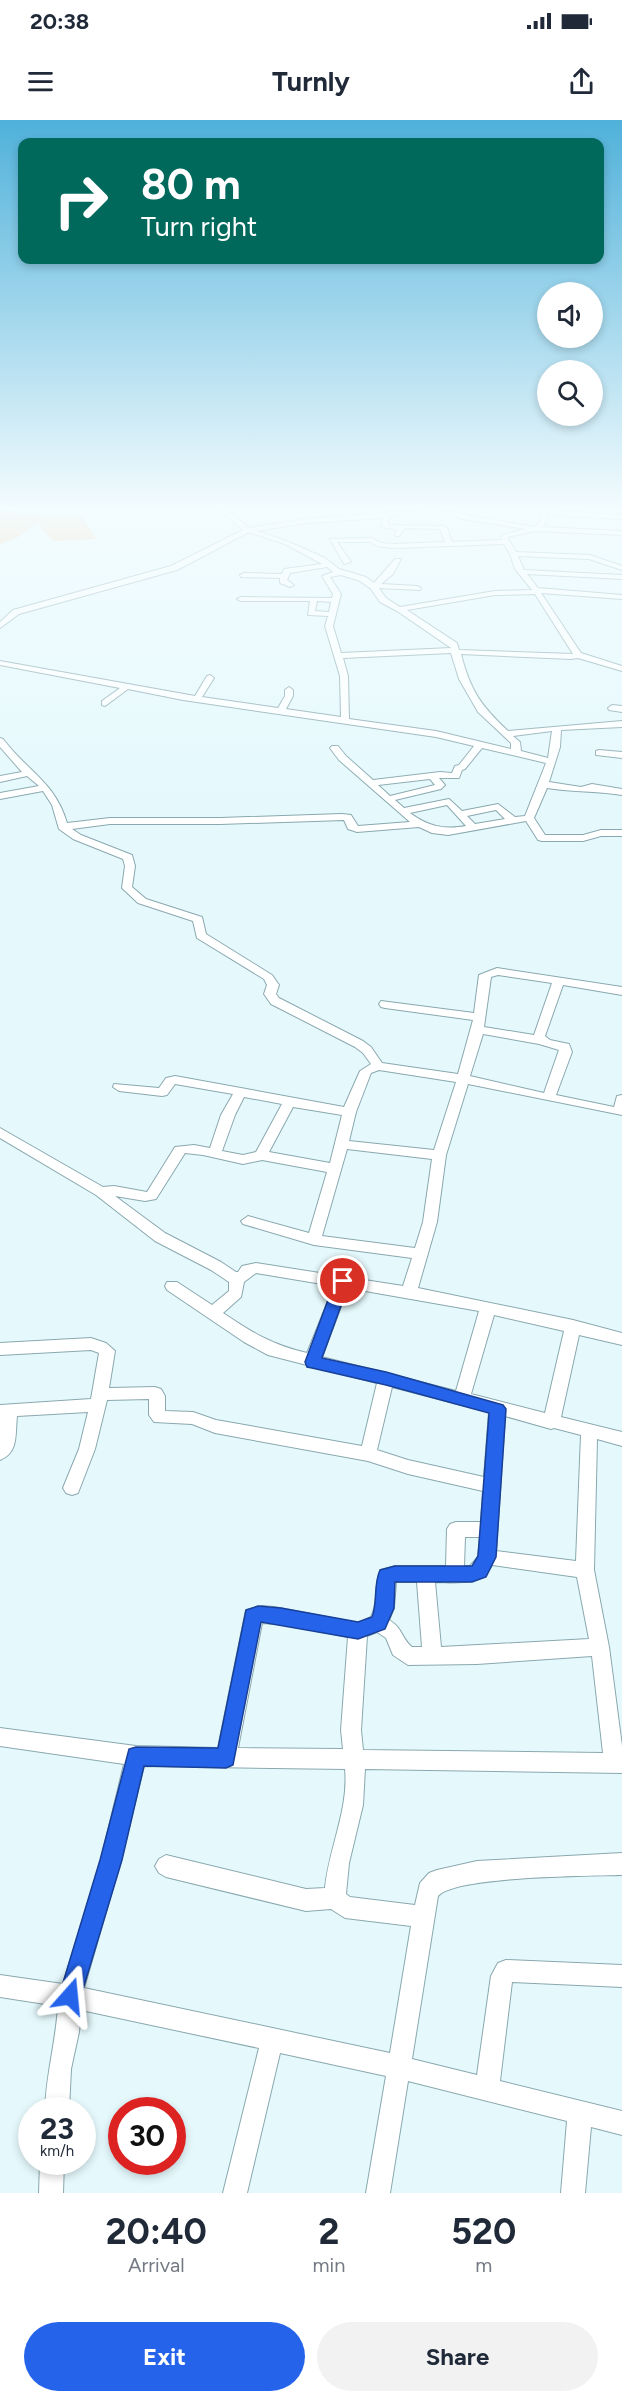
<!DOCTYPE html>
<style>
:root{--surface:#fff;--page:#f2f2f3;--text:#1f2937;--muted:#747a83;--accent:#2563eb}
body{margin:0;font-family:Figtree,sans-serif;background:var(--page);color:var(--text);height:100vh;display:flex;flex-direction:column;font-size:22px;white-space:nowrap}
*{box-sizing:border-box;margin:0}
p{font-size:20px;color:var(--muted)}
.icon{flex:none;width:33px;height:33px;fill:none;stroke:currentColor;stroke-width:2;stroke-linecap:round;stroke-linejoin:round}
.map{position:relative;height:2073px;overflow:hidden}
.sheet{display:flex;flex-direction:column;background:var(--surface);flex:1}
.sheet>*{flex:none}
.hud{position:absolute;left:18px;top:18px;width:586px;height:126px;border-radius:12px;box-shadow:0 3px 9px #0003;background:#00695c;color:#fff;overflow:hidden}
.fabs{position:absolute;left:537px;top:162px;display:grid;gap:12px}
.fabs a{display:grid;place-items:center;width:66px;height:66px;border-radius:50%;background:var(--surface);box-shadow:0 3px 9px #0003;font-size:30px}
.speed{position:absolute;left:18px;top:1977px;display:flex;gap:12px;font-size:30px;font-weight:700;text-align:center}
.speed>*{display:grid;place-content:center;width:78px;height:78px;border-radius:50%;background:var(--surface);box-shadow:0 3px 9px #0003;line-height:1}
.speed small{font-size:15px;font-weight:400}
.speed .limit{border:9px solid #d22;background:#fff;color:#111}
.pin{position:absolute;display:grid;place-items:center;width:51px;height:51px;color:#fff;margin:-26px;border:3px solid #fff;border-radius:50%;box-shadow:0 2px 6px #0007}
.me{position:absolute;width:66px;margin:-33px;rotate:18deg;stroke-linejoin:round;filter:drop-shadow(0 0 4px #0008)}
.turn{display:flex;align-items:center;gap:21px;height:126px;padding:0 24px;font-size:27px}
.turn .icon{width:78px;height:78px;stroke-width:2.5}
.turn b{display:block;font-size:42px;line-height:51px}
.eta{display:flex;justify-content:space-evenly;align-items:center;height:102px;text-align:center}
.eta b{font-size:36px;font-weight:700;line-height:42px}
.cta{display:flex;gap:12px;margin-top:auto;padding:12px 24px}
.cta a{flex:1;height:69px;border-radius:36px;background:var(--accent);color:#fff;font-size:24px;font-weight:700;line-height:69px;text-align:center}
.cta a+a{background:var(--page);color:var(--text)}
.status{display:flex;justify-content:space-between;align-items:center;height:42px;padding:0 30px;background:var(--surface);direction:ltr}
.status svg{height:16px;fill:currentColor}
header{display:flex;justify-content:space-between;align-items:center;height:78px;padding:0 24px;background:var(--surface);font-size:27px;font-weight:700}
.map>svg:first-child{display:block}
.green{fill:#fbbe8a}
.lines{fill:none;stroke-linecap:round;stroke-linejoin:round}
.minor-casing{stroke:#89a8af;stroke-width:2}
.minor{fill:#fff;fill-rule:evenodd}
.route{fill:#2563eb;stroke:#184099;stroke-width:1.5}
</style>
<div class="status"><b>20:38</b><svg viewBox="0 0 49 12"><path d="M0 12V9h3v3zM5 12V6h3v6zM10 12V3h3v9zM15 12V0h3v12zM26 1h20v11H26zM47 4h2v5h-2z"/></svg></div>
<header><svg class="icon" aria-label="menu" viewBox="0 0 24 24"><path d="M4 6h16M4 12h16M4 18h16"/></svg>Turnly<svg class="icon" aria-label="share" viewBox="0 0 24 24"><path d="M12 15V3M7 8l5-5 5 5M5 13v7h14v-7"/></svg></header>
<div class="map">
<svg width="622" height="2073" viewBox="0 0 622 2073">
<rect width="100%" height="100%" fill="#e5f9fd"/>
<path class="green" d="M0 390 23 393 82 396 96 419 54 421 44 412 38 402 20 416 0 424Z"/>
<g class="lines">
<g class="minor-casing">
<g id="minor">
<path d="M220 390H227L249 408 306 399 419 390 388 397V405L443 406 447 408 452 422 501 420 502 415 525 409 463 399 439 390 535 407 540 402 541 390 622 395V399L547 395 546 403 542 407 622 411V415L536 411 507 417 516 432 590 435 622 446V450L589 439 518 436 524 450 622 455V459L527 454 538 468 622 475V479L541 473 581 533 622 546V551L578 538 571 539 461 534C470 570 481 586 508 611L622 601V607L561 610 560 627 549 662 581 667 592 664 622 669V675C596 671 573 672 547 668L534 698 545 715H583L601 710H622V716H601L583 721H542L538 720 526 701 448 715 432 713 419 707 357 712 348 709 344 700 220 704H110L72 709 81 715 132 735 135 746 132 767 146 779 202 797 206 814 272 855 279 865 276 874 279 878 363 921 371 927 382 943 458 954 473 900 385 888 381 887 379 884 381 881 474 893 479 855 497 848 622 867V875L563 865 545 916 550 920 569 924 572 932 556 975 614 987 617 976 622 975V995L468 964 446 1035 437 1102 418 1168 573 1200 622 1213V1225L579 1215 561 1297 622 1312V1326L597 1319 594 1450 609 1527 622 1626V1653L365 1649 363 1685 349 1743 346 1774 350 1777 415 1785 420 1763 429 1753 437 1750 477 1741 622 1733V1755C590 1756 455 1756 438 1776L412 1939 477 1955 491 1856 498 1843 506 1840 622 1845V1867L512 1862 500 1961 622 1991V2015L591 2007 585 2073H561L567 2001 408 1961 390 2073H366L386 1956 280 1933 247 2073H223L259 1928 81 1890 79 1912 71 1949 69 1990H45C46 1955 56 1921 58 1886L0 1877V1855L63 1864 101 1740 124 1644 0 1626V1608L136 1626 218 1628 246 1490 262 1486 274 1487 358 1503 371 1497C379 1482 374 1465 381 1450L395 1446H446L447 1409 450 1404 456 1402H481L483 1371 408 1354 368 1341 215 1313 192 1304 154 1302 149 1295V1279L107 1280 95 1329 78 1373 72 1375 66 1373 63 1368 79 1329 88 1292 17 1296C15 1313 19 1333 0 1340V1285L91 1279 99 1233 91 1230 0 1235V1223L91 1218 106 1223 115 1231 109 1268 155 1267 161 1269 165 1276V1291L193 1292 216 1300 362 1326 377 1263 268 1235 244 1222 167 1170 165 1166 167 1162H177L212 1185 229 1171V1162L211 1150 155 1121 96 1075 0 1018V1008L103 1067 114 1066 147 1072 175 1027 194 1025 210 1028 221 995 233 974 175 964 167 975 162 976 119 971 113 967 114 964 159 968 166 958 175 956 344 987 360 951 371 944 363 933 355 927 271 884 264 874 267 865 264 859 197 818 193 801 138 783 122 768 125 746 123 739 73 719 59 709 52 685 43 671 0 679V673L39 666 27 656 0 662V656L22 652 0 627V618L3 619C28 652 55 662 67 703L110 698H220L342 694 351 695 358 706 410 702 339 640 330 628 332 626H338L346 636 373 660 440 652 452 653 455 646 459 645 474 626 436 617 183 580 128 569 105 586 102 585V581L120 568 0 545V541L195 576 207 556 210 555 214 558 202 577 278 588 285 576V570L289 567 293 570V576L286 589 341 597 340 556 325 506 328 496 308 495 310 481H241L237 479 241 477 332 478 333 474 322 456 333 452 327 447 290 453 287 460 294 465 290 467 280 463V458L241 457 240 455 244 453 282 454 284 449 322 444 285 424 249 412 177 450 19 494 0 508V502L13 490 171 446 243 410ZM382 398V407L397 410 395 416H399L405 408 440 409 445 422 394 424 381 423 372 418 330 419 344 444 351 442 337 422H370L377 426 394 428 504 424 510 434 515 449 532 470 495 471 400 487 386 478 379 468 420 470 421 468 417 466 381 464 393 454 401 439H395L374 463 366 457 339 449 325 438 289 422 257 411 306 403ZM341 455 360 461 371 469 380 482 397 491 451 528 341 533 333 506 341 474 330 457ZM535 474 573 534 459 530 457 523 407 490 495 475ZM317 481 331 482 329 492 315 491ZM451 533 459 559 478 592 511 623V629L436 611 349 599 348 556 343 538ZM552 611 548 638 521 631 520 622 513 616ZM482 628 546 643 525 696 515 697 498 684 462 691 449 679 404 688 395 680 441 669 445 665 439 658H459L462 650 465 649ZM430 659 435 665 390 676 378 665ZM447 685 466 706C443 710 428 706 410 693ZM496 690 505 699 475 704 467 696ZM498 855 552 863 534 915 484 907 491 857ZM483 914 539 924 559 930 544 973 470 956ZM379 950 456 962 434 1030 349 1021 356 992 371 953ZM244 977 282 984 256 1032 243 1035 222 1031 235 995ZM293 987 342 995 330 1043 269 1032ZM347 1029 432 1039 423 1102 415 1128 322 1116ZM185 1033 203 1035 243 1044 262 1040 327 1052 309 1113 248 1096 241 1101 243 1104 314 1125 412 1138 403 1166 256 1143 242 1146 238 1152H236L221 1142 165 1113 115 1076 145 1081 156 1079ZM256 1153 334 1166 307 1233C272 1225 253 1213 223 1193L241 1177 244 1162ZM348 1168 479 1191 456 1271 322 1237ZM494 1195 564 1211 545 1293 471 1274ZM392 1267 489 1292 484 1357 408 1340 377 1330ZM505 1296 551 1309 554 1308 581 1315 576 1441 496 1431ZM465 1417H480L478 1437 470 1446H464ZM492 1445 577 1457 589 1519 441 1527 435 1462C455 1462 481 1467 492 1445ZM396 1462H417L422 1527H412C401 1518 403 1508 389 1500L394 1488ZM262 1503 288 1505 348 1517 341 1610 343 1629 238 1628ZM377 1512 386 1518 393 1535 408 1545 477 1544 592 1536 603 1633 363 1630 361 1610 367 1516ZM144 1646 345 1649C349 1689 329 1728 325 1768L306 1769 166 1735 159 1739 155 1746 159 1753 166 1757 306 1791 331 1789 345 1798 411 1806 390 1933 84 1868 121 1740Z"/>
<path d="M612 585 622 586V592L609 590 608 588Z"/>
<path d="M599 630 622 632V638L596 635V631Z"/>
<path d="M40 2042H64L63 2073H39Z"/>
</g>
</g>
<use href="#minor" class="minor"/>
</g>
<linearGradient id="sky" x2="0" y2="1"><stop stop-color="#50b1da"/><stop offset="0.57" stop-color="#f3fcfe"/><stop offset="1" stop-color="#f3fcfe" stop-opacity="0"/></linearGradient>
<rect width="622" height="680" fill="url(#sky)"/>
<path class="route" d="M343 1156 348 1158 350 1161 322 1238 386 1252 503 1285 506 1289 496 1437 486 1457 472 1462H395L394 1488 385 1509 358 1519 261 1502 233 1645 226 1648 144 1646 122 1740 81 1876 78 1884 70 1888 62 1884 59 1876 100 1740 129 1629 136 1627 218 1628 246 1490 258 1486 281 1488 358 1502 372 1497C378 1482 373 1465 380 1450L395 1446H472L478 1436 489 1293 386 1265 312 1248 307 1247 305 1242 335 1161 337 1158Z"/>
</svg>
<div class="fabs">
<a><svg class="icon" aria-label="sound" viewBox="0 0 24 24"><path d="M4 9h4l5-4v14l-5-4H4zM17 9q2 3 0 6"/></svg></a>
<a><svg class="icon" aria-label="search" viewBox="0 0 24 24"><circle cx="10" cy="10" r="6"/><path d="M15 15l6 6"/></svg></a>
</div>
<div class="speed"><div>23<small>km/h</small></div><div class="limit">30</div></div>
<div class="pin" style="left:343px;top:1161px;background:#d93025"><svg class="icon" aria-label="arrive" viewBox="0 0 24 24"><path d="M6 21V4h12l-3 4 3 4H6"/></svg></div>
<svg class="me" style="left:70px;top:1876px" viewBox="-20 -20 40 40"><path d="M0-17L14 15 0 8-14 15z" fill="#2563eb" stroke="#fff" stroke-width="4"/></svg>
<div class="hud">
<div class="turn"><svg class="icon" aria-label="right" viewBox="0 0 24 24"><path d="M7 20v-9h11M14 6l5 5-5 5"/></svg><div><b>80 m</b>Turn right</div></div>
</div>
</div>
<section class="sheet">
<div class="eta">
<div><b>20:40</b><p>Arrival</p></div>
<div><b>2</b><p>min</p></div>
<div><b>520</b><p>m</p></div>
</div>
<div class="cta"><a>Exit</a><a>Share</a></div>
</section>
